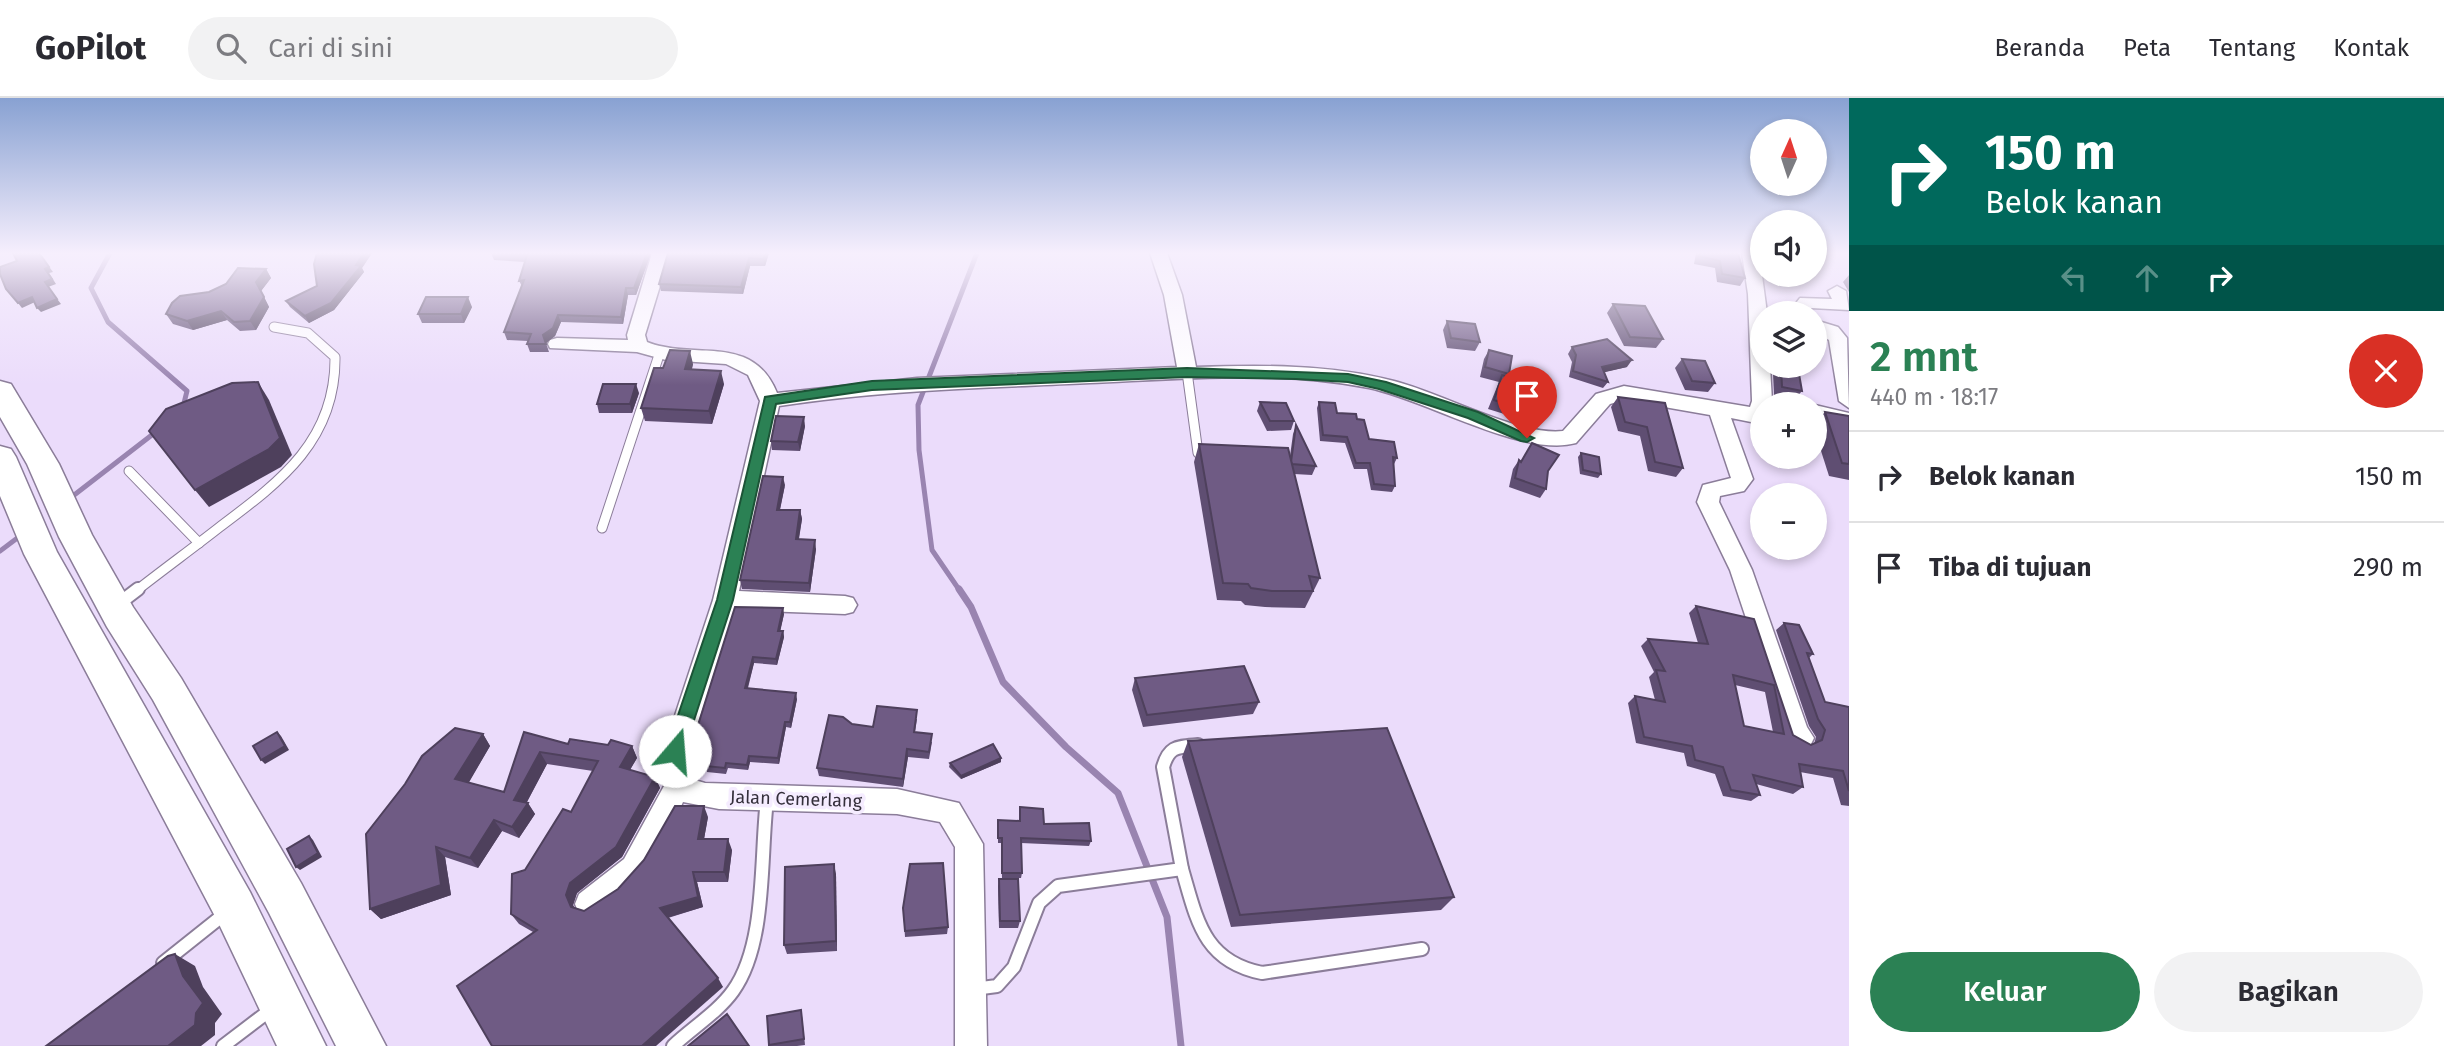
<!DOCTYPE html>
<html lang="id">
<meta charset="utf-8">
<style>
:root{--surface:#fff;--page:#f2f2f3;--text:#2b2b33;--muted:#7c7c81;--line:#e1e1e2;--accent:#2b8154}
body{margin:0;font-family:"Fira Sans",sans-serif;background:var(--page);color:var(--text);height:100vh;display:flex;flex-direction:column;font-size:26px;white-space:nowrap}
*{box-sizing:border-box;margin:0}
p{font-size:23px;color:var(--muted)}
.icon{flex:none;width:38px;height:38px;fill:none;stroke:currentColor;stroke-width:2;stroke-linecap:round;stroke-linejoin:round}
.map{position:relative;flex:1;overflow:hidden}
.details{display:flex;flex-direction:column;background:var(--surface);width:595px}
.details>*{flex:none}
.hud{background:#00695c;color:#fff;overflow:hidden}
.needle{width:46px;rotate:3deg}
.controls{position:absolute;left:1750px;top:21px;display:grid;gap:14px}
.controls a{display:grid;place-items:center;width:77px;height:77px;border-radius:50%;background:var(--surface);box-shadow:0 4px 10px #0003;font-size:35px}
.pin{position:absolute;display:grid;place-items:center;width:60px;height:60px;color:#fff;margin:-72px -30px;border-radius:50% 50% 50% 0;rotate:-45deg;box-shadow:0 0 7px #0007}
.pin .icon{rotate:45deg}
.me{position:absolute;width:77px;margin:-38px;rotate:18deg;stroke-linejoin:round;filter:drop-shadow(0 0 5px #0008)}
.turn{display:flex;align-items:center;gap:24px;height:147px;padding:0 21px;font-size:32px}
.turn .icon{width:91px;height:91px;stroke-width:2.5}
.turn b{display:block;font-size:49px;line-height:60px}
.lanes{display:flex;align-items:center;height:66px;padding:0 21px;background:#0003;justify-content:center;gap:35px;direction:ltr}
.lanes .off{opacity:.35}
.round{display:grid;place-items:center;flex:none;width:74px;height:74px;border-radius:37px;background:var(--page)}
.head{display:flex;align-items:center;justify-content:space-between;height:119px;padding:0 21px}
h1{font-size:42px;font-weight:600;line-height:52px;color:var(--accent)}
.action{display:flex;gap:14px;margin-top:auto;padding:14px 21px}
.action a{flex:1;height:80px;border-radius:42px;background:var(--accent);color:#fff;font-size:28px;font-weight:600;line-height:80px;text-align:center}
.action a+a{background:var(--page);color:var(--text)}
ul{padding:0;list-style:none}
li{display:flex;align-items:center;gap:21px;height:91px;padding:0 21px;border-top:2px solid var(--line)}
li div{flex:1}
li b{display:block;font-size:26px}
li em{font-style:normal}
header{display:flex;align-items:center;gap:42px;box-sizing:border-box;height:98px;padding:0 35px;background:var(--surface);border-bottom:2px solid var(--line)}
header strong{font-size:33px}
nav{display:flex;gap:38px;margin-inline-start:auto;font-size:24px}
.search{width:490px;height:63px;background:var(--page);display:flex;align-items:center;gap:18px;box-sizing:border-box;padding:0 24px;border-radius:38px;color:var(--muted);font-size:26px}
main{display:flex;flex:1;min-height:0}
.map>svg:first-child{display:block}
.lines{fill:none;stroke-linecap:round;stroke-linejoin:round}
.stream-far1{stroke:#9984b0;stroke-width:5}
.stream{stroke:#9984b0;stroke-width:7}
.service-far1-casing{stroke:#8b7d99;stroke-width:11}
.service-casing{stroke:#8b7d99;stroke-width:16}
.minor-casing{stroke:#8b7d99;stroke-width:3}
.primary-casing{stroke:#8b7d99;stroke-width:3}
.service-far1{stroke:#fff;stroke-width:9}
.service{stroke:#fff;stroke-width:12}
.minor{fill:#fff;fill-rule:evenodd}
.primary{fill:#fff;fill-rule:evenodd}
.wall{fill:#5f4e72;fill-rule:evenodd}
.shaded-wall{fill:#4e405c}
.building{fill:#6f5b84;stroke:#4e405c;stroke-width:2;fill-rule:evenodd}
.route{fill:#2b8154;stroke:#1c5437;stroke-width:2}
.labels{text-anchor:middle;stroke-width:7;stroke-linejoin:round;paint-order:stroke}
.street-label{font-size:18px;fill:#342f3b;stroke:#f5ecff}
</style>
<header>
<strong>GoPilot</strong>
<div class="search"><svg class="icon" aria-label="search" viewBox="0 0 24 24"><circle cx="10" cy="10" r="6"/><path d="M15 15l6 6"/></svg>Cari di sini</div>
<nav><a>Beranda</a><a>Peta</a><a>Tentang</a><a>Kontak</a></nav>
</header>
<main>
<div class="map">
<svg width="1849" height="948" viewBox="0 0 1849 948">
<rect width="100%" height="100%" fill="#ebdcfb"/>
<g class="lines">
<g class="stream-far1">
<path d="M110 155 91 190 108 224 187 293 183 309"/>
<path d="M69 401 157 333"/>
<path d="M0 453 24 435"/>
<path d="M960 493 932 452 919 352 918 307 977 155"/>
</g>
<path class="stream" d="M959 491 971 509 1003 584 1066 649 1118 695 1167 819 1181 948"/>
<g class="service-far1-casing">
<g id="service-far1">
<path d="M1187 274 1198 355 1206 360"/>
<path d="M129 373 199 445"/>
<path d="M602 430 659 257"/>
<path d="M136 493C164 471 193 450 221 428 281 383 336 342 335 259L308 235 274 229"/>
</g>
</g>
<g class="service-casing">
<g id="service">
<path d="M117 507 138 491"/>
<path d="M1182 771C1197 822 1203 863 1262 875L1422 851"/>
<path d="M163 865 227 814"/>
<path d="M974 891 997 888 1014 869 1039 805 1058 788 1182 771 1163 669C1169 648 1177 649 1198 647"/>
<path d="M223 948 273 910"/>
<path d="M673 948C692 930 718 914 733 893 767 846 760 758 767 702"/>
</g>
</g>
<g class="minor-casing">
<g id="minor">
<path d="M652 155H670L645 237 647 244C695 263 752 234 777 295L917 280 1177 269 1164 197 1150 155H1167L1182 197 1196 269C1261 267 1330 266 1394 283 1442 295 1518 338 1563 333L1596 296 1624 288 1750 309 1752 303 1748 196 1742 155H1759L1767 215H1762V268H1770L1772 303 1771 306H1762V319L1751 324 1731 320 1753 381 1744 393 1720 398 1719 404 1752 472 1807 629 1814 640 1810 648 1801 651 1787 643 1730 472 1697 404 1703 387 1731 380 1710 317 1624 302 1610 306 1576 345C1524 360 1427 302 1369 290 1279 272 1181 281 1090 285 986 290 882 292 779 308L739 493 845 498 853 500 857 507 853 514 845 516 734 512 684 669 688 680 705 685 897 691 959 705 983 746 987 948H955V749L940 724 897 716 719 711 683 704C662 750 640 799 589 820L579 816 575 806 579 796 624 761 664 688 658 669 713 502 760 303 748 277 726 266 666 262 637 254 550 250 548 246 550 242 557 240 628 242 627 237Z"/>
<path d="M1837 188 1846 193 1849 212 1811 210 1806 215H1788L1800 200 1832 201 1828 193Z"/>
<path d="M1815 222 1838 229 1847 240 1849 310 1839 303 1829 242 1815 234Z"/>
<path d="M1815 307 1849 315V329L1815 321Z"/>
</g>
</g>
<g class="primary-casing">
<g id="primary">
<path d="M0 283 11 286 59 366 92 437 133 509 181 580 301 785 386 948H336L269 815 153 602 107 529 59 439 27 366 0 319Z"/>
<path d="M0 348 11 351 16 359 57 454 250 794 326 948H277L218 824 24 456 0 398Z"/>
</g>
</g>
<use href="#service-far1" class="service-far1"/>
<use href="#service" class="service"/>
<use href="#minor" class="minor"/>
<use href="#primary" class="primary"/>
</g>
<g class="wall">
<path d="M317 155H372L362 170 364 174 334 212 309 225 290 209 286 203 317 188Z"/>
<path d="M491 155H651L636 197H628L623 226 561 224 555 238 546 245 549 254H530L527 246 528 243 507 242 504 234 522 188 519 183 525 164 494 162Z"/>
<path d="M769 155 765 168H750L743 196 661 193 659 186Z"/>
<path d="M1696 155H1738L1745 180 1740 188 1717 184 1715 170 1694 166Z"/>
<path d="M266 171 271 180 261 193 269 209 256 232 240 233 227 222 193 232 173 226 166 216 209 194Z"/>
<path d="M1849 177V194L1843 184Z"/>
<path d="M1613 206 1663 241 1656 250 1624 248 1607 215Z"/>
<path d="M472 209 464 225H422L418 216Z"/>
<path d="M1447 223 1480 244 1475 253 1447 250 1443 232Z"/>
<path d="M1572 249 1627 269 1604 274 1608 284 1603 290 1569 279 1572 264 1568 256Z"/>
<path d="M1489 252 1509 276 1507 279 1519 310 1514 319 1488 311 1499 284 1480 279 1484 261Z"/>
<path d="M1682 261 1715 285 1708 294 1685 292 1675 270Z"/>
<path d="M693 266 692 271 724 286 712 326 645 323 641 310 663 270Z"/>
<path d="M1779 268H1791L1802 293 1794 302 1774 298 1773 275Z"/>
<path d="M639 295 632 315H599L597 306Z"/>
<path d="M1618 299 1665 305 1683 370 1676 379 1648 373 1640 338 1618 333 1611 309Z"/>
<path d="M1260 304 1294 323 1291 332 1267 333 1257 313Z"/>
<path d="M1319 304 1337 315 1357 321 1369 341 1397 360 1394 366H1393L1395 388 1392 394 1371 392 1367 371H1354L1345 345 1320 343 1317 310Z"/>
<path d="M1825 314 1849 318V382L1829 378 1815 334V325Z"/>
<path d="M1296 327 1316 368 1312 377 1294 376 1320 480 1305 510 1265 509 1245 507 1241 503 1217 502 1194 364 1199 346 1290 358 1293 336Z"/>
<path d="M805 328 800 353 772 352 771 343Z"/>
<path d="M1581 355 1601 376 1598 380 1580 376 1578 359Z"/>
<path d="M1519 362 1548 373 1546 391 1540 400 1509 389 1513 371Z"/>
<path d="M785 387 780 412H800L802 421 799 441 816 451 810 494 742 491 740 482Z"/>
<path d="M1696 508 1754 521 1793 637 1811 647 1814 646 1816 639 1809 628 1776 532 1784 525 1813 556 1809 560 1825 604 1849 609V708L1841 707 1833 680 1800 674 1803 689 1793 696 1756 686 1760 697 1751 703 1723 698 1715 676 1687 668 1684 655 1636 645 1628 605 1635 598 1655 602 1649 579 1654 574 1641 548 1648 541 1698 545 1689 515ZM1735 587 1765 594 1773 634 1744 628Z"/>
<path d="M735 509 784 516 780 533H783L784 539 777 567 754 565 748 590 797 601 791 630 786 629 779 666 750 664 748 672 728 670 726 676 707 674 705 668 706 663 690 662 689 656Z"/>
<path d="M1135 580 1259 604 1253 616 1143 629 1132 592Z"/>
<path d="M917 621 915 634 932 644 929 661 908 659 903 689 819 678 817 670 852 626 873 629Z"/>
<path d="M524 634 568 646 632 648 637 660 630 672 655 679 660 690 622 759 577 795 573 807 574 809 584 813 618 791 708 719 704 741 732 752 728 784H697L703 809 668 820 723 889 533 834 519 826 511 816 525 772 571 714 593 673 547 666 527 704 535 716 519 740 502 733 478 770 445 759 451 797 381 821 370 811 483 636 490 648 468 685 504 694Z"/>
<path d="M1188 643 1454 799 1441 812 1231 829 1182 659Z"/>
<path d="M1001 664 961 681 949 669 950 665Z"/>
<path d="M1020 709 1044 726 1091 743 1089 748 1021 745 1022 775 1021 780H1002L1001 745H998V722L1019 723Z"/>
<path d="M836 776 837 853 787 856 784 847Z"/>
<path d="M999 781 1020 823 1018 830H999L998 788Z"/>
<path d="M903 810 948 829 947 836 905 839Z"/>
<path d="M801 912 802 918 805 947 797 948H769L767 918Z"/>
</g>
<g class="shaded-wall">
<path d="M39 155 53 174 49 175 56 186 48 189 61 206 41 214 37 210 45 184V171Z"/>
<path d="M364 155H372L362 170 364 174 334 212 309 225 305 218 356 167Z"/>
<path d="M647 155H651L636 197 634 190Z"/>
<path d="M766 155H769L765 168 763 161Z"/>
<path d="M749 160 750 168 743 196 741 189Z"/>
<path d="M266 171 271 180 261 193 269 209 256 232 250 223 256 184Z"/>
<path d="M626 190 628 197 623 226 621 219Z"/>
<path d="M32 199 35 204 22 210 18 205Z"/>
<path d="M468 199 472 209 464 225 461 216Z"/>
<path d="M221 213 227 222 193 232 187 223Z"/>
<path d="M558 217 561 224 555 238 546 245 543 237Z"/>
<path d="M690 253 693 266 688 284 685 271Z"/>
<path d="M1632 262 1627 269 1597 276 1602 269Z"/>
<path d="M721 273 724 286 712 326 709 313Z"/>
<path d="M258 284 269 302 292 357 281 369 209 409 195 392Z"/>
<path d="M636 286 639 295 632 315 630 306Z"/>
<path d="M804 319 805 328 800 353 798 344Z"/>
<path d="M783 379 785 387 778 420 777 412Z"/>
<path d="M800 412 802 421 797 450 796 441Z"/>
<path d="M815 442 816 451 810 494 809 485Z"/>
<path d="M783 510 784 516 779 539 778 533Z"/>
<path d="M783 533 784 539 777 567 776 561Z"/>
<path d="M753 559 754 565 746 595 745 590Z"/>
<path d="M796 595 797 601 791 630 790 624Z"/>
<path d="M785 624 786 629 779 666 778 660Z"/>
<path d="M277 634 281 638 289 652 265 666 261 662Z"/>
<path d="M483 636 490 648 464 693 455 681Z"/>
<path d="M632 648 637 660 625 680 620 669Z"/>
<path d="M907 651 908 659 903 689V681Z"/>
<path d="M540 654 547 666 522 713 514 702Z"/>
<path d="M749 658 750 664 748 672 747 667Z"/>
<path d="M1001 660V664L961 681V678Z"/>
<path d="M655 679 660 690 622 759 577 795 573 807 578 818 571 809 566 797 570 785Z"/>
<path d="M528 705 535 716 519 740 512 729Z"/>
<path d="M704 708 708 719 702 752 698 741Z"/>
<path d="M494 722 502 733 478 770 470 760Z"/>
<path d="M309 738 313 742 322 759 300 772 296 769Z"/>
<path d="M728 741 732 752 728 784 724 774Z"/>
<path d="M436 749 445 759 451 797 381 821 370 811Z"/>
<path d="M834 766 836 776 837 853 836 843Z"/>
<path d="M693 774 697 784 703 809 666 820 660 810Z"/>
<path d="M175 856 195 868 203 889 222 916 215 925V937L201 948H168L183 878Z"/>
<path d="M718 880 723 889 656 948H642Z"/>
</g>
<g class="building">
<path d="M13 155H39L49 169 45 171 52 181 45 184 57 201 37 210 32 199 18 205 6 191 0 176V169L17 163Z"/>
<path d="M317 155H364L356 167 361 168 331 205 305 218 286 203 317 188 314 166Z"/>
<path d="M491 155H647L634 190H626L621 219 558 217 553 230 543 237 546 246H527L531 236 504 234 524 182 519 183 527 157Z"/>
<path d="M668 155H766L763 161 749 160 741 189 659 186Z"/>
<path d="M1699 155H1738L1745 180 1722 176 1720 163 1699 158Z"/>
<path d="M238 170 266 171 256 184 264 199 250 223 234 224 221 213 187 223 166 216 172 205 180 198 209 194 226 186Z"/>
<path d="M426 199H468L461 216H418Z"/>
<path d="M1613 206 1645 208 1663 241 1630 239Z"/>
<path d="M1447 223 1475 226 1480 244 1451 240Z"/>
<path d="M1607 241 1632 262 1602 269 1608 284 1573 273 1576 257 1572 249Z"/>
<path d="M670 252 690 253 685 271 721 273 709 313 641 310 654 270H663Z"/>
<path d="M1489 252 1512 258 1509 276 1485 269Z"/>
<path d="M1682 261 1705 263 1715 285 1692 283Z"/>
<path d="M1781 268H1791L1798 270 1802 293 1782 289Z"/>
<path d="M1502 277 1528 285 1519 310 1494 302Z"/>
<path d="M258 284 280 340 269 351 195 392 149 333 166 311 232 285Z"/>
<path d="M603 286H636L630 306H597Z"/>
<path d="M1618 299 1665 305 1683 370 1655 364 1647 329 1625 324Z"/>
<path d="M1260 304 1286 305 1294 323H1270Z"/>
<path d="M1319 304 1335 305 1337 315 1356 316 1357 321 1364 322 1369 341 1394 344 1397 360 1393 359 1395 388 1374 386 1370 365H1356L1347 339 1323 337Z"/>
<path d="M1825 314 1849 318V366L1842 365Z"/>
<path d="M776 318 804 319 798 344 771 343Z"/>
<path d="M1296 327 1316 368 1292 366 1291 364Z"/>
<path d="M1532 345 1559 357 1548 373 1546 391 1515 380 1519 362 1521 364Z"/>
<path d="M1199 346 1288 350 1320 480 1309 478 1313 493H1272L1251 490 1248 486 1223 485Z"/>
<path d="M1581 355 1599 359 1601 376 1583 372Z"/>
<path d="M763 378 783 379 777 412H800L796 441 815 442 809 485 740 482Z"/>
<path d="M1696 508 1754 521 1793 637 1811 647 1822 642 1825 632 1818 621 1784 525 1799 527 1813 556 1807 555 1825 604 1849 609V693L1843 673 1799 666 1803 689 1753 677 1760 697 1731 692 1723 669 1695 662 1692 648 1644 639 1635 598 1665 604 1656 572 1665 573 1648 541 1708 546ZM1733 577 1774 587 1784 636 1744 628Z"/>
<path d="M735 509 783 510 778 533H783L776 561 753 559 745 590 796 595 790 624H785L778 660 749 658 747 667 726 665 725 670 705 668 708 658 689 656Z"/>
<path d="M1244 568 1259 604 1147 617 1135 580Z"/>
<path d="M877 608 917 612 914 634 932 636 929 654 907 651 903 681 817 670 829 617 843 619 852 626 873 629Z"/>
<path d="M455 630 483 636 455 681 504 694 524 634 568 646 570 641 608 647 611 642 632 648 620 669 655 679 616 749 570 785 566 797 571 809 584 813 618 791 644 762 675 708H704L698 741H728L724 774H693L698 799 660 810 718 880 642 948H492L457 888 537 832 511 816 512 776 525 772 563 711 571 714 598 663 540 654 514 702 528 705 512 729 494 722 470 760 436 749 441 787 370 811 366 736 405 686 422 658Z"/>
<path d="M1387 630 1454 799 1240 817 1188 643Z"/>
<path d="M277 634 285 648 261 662 253 648Z"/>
<path d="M993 646 1001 660 961 678 950 665Z"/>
<path d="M1020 709 1043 711 1044 726 1089 725 1091 743 1021 740 1022 775H1002V740H998V722L1020 723Z"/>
<path d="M309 738 318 755 296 769 287 751Z"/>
<path d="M943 765 948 829 905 833 903 810 910 766Z"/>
<path d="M834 766 836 843 784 847 785 769Z"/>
<path d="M999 781H1018L1020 823H1000Z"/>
<path d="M175 856 183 878 203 905 196 915 195 927 168 948H46L168 858Z"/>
<path d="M801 912 804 941 769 947 767 918Z"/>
<path d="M727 916 749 948H688Z"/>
</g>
<linearGradient id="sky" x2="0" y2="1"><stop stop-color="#88a1d2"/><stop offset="0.54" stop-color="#f6effd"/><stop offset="1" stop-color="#f6effd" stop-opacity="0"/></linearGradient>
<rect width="1849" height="287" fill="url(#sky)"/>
<path class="route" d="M1187 270 1348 276 1386 284 1478 314 1534 340 1527 344 1521 343 1468 320 1379 291 1348 284 1296 281 1187 279 872 292 776 306 733 502 684 653 682 659 675 661 669 659 666 653 717 502 765 299 872 283Z"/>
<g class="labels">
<g class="street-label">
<text transform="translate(796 701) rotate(2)" y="6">Jalan Cemerlang</text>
</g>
</g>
</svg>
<div class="controls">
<a><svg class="needle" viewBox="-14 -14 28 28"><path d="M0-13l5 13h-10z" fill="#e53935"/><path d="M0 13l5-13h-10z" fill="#7c7c81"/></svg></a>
<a><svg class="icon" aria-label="sound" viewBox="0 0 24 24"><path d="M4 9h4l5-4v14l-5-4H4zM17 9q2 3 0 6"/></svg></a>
<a><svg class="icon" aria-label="layers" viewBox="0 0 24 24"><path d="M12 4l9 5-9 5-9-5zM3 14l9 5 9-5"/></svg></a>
<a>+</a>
<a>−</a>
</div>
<div class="pin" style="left:1527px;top:340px;background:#d93025"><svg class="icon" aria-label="arrive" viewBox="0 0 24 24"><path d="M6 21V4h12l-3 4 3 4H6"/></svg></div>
<svg class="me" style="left:675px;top:653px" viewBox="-20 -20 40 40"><circle r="19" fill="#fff"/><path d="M0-13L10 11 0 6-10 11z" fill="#2b8154"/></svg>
</div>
<section class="details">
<div class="hud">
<div class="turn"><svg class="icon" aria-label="right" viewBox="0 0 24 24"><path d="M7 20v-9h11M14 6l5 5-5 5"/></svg><div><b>150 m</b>Belok kanan</div></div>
<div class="lanes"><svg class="icon off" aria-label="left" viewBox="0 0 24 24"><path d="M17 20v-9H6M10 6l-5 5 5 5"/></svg><svg class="icon off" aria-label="ahead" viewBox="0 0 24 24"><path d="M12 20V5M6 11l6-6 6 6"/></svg><svg class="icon" aria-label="right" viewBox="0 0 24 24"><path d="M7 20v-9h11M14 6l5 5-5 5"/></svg></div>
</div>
<div class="head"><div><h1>2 mnt</h1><p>440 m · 18:17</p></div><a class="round" style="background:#d93025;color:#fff"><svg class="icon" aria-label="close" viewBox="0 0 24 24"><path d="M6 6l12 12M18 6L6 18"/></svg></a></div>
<ul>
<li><svg class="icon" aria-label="right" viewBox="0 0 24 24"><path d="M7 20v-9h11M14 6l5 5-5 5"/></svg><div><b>Belok kanan</b></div><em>150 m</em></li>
<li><svg class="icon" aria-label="arrive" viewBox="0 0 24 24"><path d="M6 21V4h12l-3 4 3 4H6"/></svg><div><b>Tiba di tujuan</b></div><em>290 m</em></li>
</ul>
<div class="action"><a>Keluar</a><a>Bagikan</a></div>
</section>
</main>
